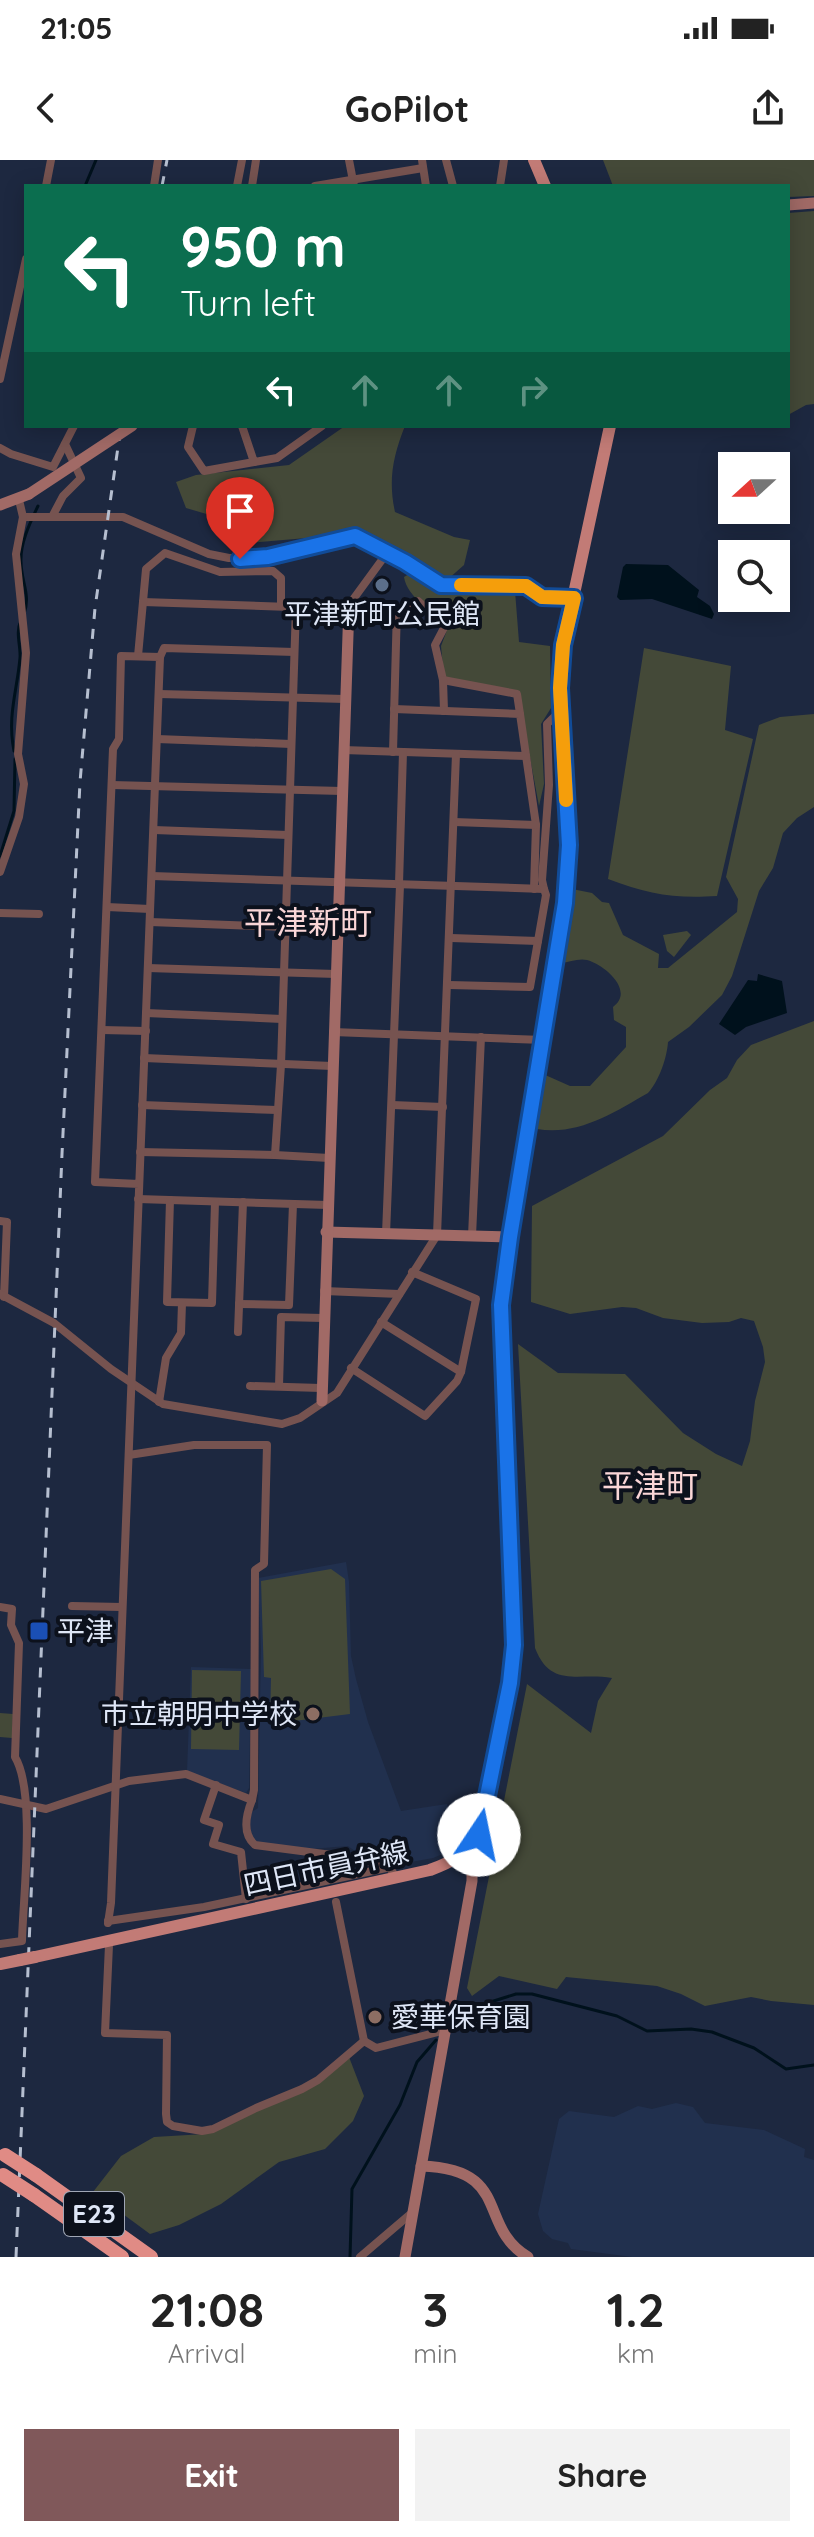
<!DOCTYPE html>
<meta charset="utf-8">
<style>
:root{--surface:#fff;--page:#f2f2f2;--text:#222;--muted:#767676;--accent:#80585a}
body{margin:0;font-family:Quicksand,"Noto Sans JP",sans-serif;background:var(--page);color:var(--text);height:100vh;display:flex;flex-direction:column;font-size:30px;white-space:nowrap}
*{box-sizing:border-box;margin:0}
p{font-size:26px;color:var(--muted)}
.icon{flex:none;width:44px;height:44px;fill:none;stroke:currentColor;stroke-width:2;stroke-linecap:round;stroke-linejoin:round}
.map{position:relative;height:2097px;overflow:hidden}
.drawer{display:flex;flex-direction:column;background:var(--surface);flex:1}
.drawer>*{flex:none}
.hud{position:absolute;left:24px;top:24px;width:766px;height:244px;border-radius:0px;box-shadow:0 4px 20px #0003;background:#0b6e4f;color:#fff;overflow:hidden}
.needle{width:52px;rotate:249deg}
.tools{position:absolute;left:718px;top:292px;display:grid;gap:16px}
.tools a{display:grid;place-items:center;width:72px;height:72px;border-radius:0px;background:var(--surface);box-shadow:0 4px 20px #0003;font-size:40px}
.pin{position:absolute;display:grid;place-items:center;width:68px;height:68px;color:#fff;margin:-82px -34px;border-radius:50% 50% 50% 0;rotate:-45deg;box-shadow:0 0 8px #0007}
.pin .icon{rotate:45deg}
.me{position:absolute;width:88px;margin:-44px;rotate:11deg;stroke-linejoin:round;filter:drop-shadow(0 0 6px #0008)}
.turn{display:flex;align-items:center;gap:28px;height:168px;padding:0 24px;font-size:36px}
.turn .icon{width:104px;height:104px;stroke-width:2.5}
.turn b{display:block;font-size:56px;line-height:68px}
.lanes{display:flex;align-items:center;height:76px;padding:0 24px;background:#0003;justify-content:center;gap:40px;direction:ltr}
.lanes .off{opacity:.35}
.eta{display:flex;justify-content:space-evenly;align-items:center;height:136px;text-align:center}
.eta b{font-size:48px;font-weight:800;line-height:56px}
.cta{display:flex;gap:16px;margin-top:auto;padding:16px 24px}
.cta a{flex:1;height:92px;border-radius:0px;background:var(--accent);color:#fff;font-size:32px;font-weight:800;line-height:92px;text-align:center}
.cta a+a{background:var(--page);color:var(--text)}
.status{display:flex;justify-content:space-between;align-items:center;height:56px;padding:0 40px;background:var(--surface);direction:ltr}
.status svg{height:22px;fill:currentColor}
header{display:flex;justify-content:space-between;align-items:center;height:104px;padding:0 24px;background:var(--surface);font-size:36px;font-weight:800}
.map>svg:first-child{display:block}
.built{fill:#21304e}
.green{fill:#444938}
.water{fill:#00111c}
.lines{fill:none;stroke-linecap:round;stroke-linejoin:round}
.stream{stroke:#00111c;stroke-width:3}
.street{stroke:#765350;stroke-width:8}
.secondary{stroke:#a16a66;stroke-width:11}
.primary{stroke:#c27b76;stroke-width:12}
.highway{stroke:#e08b85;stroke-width:14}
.rail{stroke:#b6bfd0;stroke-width:3;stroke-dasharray:10 10;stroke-linecap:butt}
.secondary-bridge{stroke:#a16a66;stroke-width:11}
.primary-bridge{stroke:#c27b76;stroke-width:12}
.highway-bridge{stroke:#e08b85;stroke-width:14}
.route-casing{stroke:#114b97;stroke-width:20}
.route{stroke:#1a73e8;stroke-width:14}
.slow{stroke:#f59e0b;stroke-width:14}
.service-dot{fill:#5c6f8a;stroke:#0c111c;stroke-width:3}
.transit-dot{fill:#1a4fb4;stroke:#0c111c;stroke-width:3}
.education-dot{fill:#8d6e63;stroke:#0c111c;stroke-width:3}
.labels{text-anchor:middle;stroke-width:8;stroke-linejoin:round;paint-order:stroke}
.shield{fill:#0c111c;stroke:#9fa6b5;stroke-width:2}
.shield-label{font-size:26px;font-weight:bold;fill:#dee6f6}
.poi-label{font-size:28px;fill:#dee6f6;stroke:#0c111c;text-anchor:start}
.street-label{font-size:28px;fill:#dee6f6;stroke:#0c111c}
.quarter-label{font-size:32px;fill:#fad6d7;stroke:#0c111c}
</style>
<div class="status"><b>21:05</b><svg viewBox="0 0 49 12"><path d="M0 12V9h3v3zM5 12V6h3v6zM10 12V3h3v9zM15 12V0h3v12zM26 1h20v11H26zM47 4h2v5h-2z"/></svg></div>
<header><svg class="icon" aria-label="back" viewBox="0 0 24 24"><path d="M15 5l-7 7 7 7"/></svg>GoPilot<svg class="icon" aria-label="share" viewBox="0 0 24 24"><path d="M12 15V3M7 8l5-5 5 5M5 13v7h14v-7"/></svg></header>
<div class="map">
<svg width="814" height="2097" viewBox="0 0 814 2097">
<rect width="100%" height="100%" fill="#1d2840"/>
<g class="built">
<path d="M346 1402 349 1422 351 1496 356 1519 368 1562 401 1651 447 1644 455 1689 433 1698 400 1704 362 1696 348 1686 311 1689 256 1684 251 1677 249 1654 258 1648 261 1489 258 1418Z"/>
<path d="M191 1507 251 1509 249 1628 246 1633 187 1612Z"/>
<path d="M676 1943 693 1947 705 1963 764 1970 805 1989 804 1997 814 2000V2097H632L571 2089 568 2083 552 2079 543 2071 538 2054 559 1959 569 1951 614 1957 638 1946 652 1949Z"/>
</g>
<g class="green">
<path d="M603 0H814V36L788 37V26H613Z"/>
<path d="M814 51V244L806 245 788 255V53Z"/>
<path d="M345 266H405C393 296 388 320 395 352L454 377 470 380 464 405 447 420 358 378 330 376 247 383 244 365 186 348 176 322 196 315 289 305Z"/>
<path d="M409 414C443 436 476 431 515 431L519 482 550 486 551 548 541 564 544 624 539 646 518 533 444 519 441 486 449 465C434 452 407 438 404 417Z"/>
<path d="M644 488 731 506 725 570 753 579 717 736C674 739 648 734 608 719Z"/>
<path d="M814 554V647L797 658 783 673 773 708 759 731 732 816 722 835 689 867 668 882C667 898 659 921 648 933 613 953 578 976 537 969L543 914 570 926H590L626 887V867L614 860 613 847C635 831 605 805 587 800 579 798 569 802 561 803L572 729 592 733 602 742 609 743 623 775 659 794 658 808H668L737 752 738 739 726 717 759 565 780 557Z"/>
<path d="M687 771 691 775 674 797 667 791 663 775Z"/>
<path d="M814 861V1845L771 1841 751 1837 705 1846 681 1834 657 1826 566 1817 557 1829 499 1816 472 1836 467 1828 527 1524 591 1573 598 1541 612 1518C578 1512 551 1529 535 1488L518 1184 558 1213 625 1214 683 1273 716 1294 742 1306 750 1281 755 1241 765 1202 763 1187 754 1161 741 1158 729 1162 702 1163 663 1158 636 1148 622 1147 570 1154 531 1142 532 1046 663 976 710 930 727 918 737 900 751 885Z"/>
<path d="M331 1409 345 1419 350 1554 270 1564 271 1518 264 1517 261 1421Z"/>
<path d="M192 1510 241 1511 239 1590 191 1589Z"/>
<path d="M0 1553 13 1554 12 1578 0 1577Z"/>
<path d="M349 1897 364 1936 353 1961 325 1989 279 2002 221 2044 179 2065 150 2074 93 2032 121 1996 154 1977 205 1974 310 1922Z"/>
</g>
<g class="water">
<path d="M626 404 668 405 699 430 697 437 710 446 714 454 712 459 652 439 620 440 617 437 623 407Z"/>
<path d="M758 814 782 821 787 853 746 867 735 875 719 864 748 820 757 821Z"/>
</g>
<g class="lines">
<g class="stream">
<path d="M85 26 96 0"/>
<path d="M24 454C31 435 21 421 21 402 20 383 30 363 38 346"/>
<path d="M14 591C7 556 17 532 20 498 21 486 15 472 21 461"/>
<path d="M0 696 14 651 15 599"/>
<path d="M481 1845 516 1834H532L617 1856 647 1871 691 1869 712 1872 754 1888 786 1909 814 1905"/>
<path d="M350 2097 352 2029 400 1945 417 1902 436 1880"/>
</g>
<g class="street">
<path d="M349 0 354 26"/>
<path d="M422 0 426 26"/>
<path d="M446 0 453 26"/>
<path d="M46 26 51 0"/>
<path d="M154 26 158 0"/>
<path d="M237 26 242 0"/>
<path d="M252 26 256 0"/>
<path d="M315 26 423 8"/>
<path d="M500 26 504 0"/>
<path d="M0 219 26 99"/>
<path d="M193 266 188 287 204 311 254 302"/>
<path d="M242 266 254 302 277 298 322 266"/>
<path d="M0 288 11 294 53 307 74 266"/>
<path d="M53 355 63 336 81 318 65 284"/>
<path d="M23 357H123L209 394 229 398 268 397 355 376 405 402 441 425 526 426 542 437 574 438"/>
<path d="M143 442 348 449"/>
<path d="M349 445 397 448 393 592"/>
<path d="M349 445 387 393"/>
<path d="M397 448 418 441 445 466 435 485 443 520 517 534 520 554"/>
<path d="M138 496 146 409 165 393 220 412 273 411 281 418V446"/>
<path d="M160 497 164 488 294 492"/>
<path d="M443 520 444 551"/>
<path d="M159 534 345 539"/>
<path d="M394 549 520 554 536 665 534 729"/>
<path d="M157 579 291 584"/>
<path d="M343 590 526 596"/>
<path d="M112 625 342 631"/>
<path d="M454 662 536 665"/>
<path d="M154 670 288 675"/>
<path d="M0 712 19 657 24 624 18 594 26 493 16 394 23 357 19 340"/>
<path d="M152 716 544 729 542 720 549 625 547 564 560 551"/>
<path d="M399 724 403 592"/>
<path d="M107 747 150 749"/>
<path d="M0 753 39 754"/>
<path d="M150 762 285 767"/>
<path d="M451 778 538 781 546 735 544 729"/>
<path d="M148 808 336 814"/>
<path d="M449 825 530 827 538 781"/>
<path d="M146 853 282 859"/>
<path d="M102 870 146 871"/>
<path d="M333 872 543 880"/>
<path d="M144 898 332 906"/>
<path d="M142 945 277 950"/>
<path d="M392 945 443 947"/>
<path d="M140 992 275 995 281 905 296 447"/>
<path d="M275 995 329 998"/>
<path d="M138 1039 328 1045"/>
<path d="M170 1040 167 1142 212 1143 215 1042"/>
<path d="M0 1061 7 1062 4 1137"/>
<path d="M386 1074 400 725"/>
<path d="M472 1076 481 877"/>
<path d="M324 1131 399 1134"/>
<path d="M0 1134 54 1163 111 1209 163 1244 282 1264 300 1258 337 1233 437 1075 456 594"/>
<path d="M239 1144 289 1145 293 1044"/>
<path d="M381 1162 461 1212"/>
<path d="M238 1172 243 1042"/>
<path d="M351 1208 425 1256 457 1221 461 1212 476 1139 412 1112"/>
<path d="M250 1226 321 1228"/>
<path d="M279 1226 281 1157 323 1158"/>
<path d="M159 1242 166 1198 181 1173 182 1143"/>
<path d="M129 1295 194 1285H267L264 1404 255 1410 254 1630 252 1640"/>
<path d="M72 1446 122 1447"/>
<path d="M0 1447 12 1449 11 1465 19 1483 15 1597C36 1632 23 1738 22 1781L0 1784"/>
<path d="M216 1625 204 1660 219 1665 213 1684 241 1692 246 1739"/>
<path d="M0 1639 46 1649 129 1621 186 1614 252 1640C246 1655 242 1674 255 1685L355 1698 389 1707 396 1717"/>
<path d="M336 1742 364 1881"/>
<path d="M108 1761 204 1747 386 1708"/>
<path d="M108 1763 111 1743 160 497 121 496 119 579 113 589 95 1022 139 1024"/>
<path d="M109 1785 105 1873 167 1875 166 1954 167 1962 173 1966 202 1971 213 1969 256 1948 302 1929 318 1920 364 1881 376 1888 446 1870"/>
<path d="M360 2097 414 2051"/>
</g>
<g class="secondary">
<path d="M788 45 814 43"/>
<path d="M0 345 29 334"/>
<path d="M326 1072 510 1077"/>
<path d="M322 1241 349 445"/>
<path d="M421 2006C513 2009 476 2066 528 2097"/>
<path d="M405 2097 472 1721V1708L464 1694"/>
</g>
<g class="primary">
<path d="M534 0 545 26"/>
<path d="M35 1797 430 1710C452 1702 466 1694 479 1675L510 1523 514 1485 501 1145 510 1077 565 743 569 685 560 551 563 485 610 266"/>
<path d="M0 1804 20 1800"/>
</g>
<g class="highway">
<path d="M36 2015 151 2097"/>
<path d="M34 2035 122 2097"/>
</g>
<g class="rail">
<path d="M162 26 167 0"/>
<path d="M16 2097 62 994 80 622 95 448 121 266"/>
</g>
<path class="secondary-bridge" d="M29 334 132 266"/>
<path class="primary-bridge" d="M20 1800 35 1797"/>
<g class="highway-bridge">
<path d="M5 1995 36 2015"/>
<path d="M3 2015 34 2035"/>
</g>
</g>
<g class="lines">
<g class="route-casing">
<path id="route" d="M240 399 268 397 355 376 405 402 441 425 526 426 542 437 574 438 563 485 560 528 569 685 565 743 510 1077 501 1145 514 1485 510 1523 479 1675"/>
</g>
<use href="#route" class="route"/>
<path class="slow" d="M461 425 526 426 542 437 574 438 563 485 560 528 566 640"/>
</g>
<circle class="service-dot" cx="382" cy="425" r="8"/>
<rect class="transit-dot" x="29" y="1461" width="20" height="20" rx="4"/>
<g class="education-dot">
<circle cx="313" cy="1554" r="8"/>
<circle cx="375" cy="1857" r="8"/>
</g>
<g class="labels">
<rect class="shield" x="64" y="2032" width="60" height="44" rx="6"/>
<g class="shield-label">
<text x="94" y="2063">E23</text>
</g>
<g class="poi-label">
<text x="382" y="464" text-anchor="middle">平津新町公民館</text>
<text x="57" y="1481">平津</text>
<text x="297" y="1564" text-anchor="end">市立朝明中学校</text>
<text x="391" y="1867">愛華保育園</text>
</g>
<g class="street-label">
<text transform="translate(326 1708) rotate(-12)" y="10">四日市員弁線</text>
</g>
<g class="quarter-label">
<text x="308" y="774">平津新町</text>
<text x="650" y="1337">平津町</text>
</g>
</g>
</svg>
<div class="tools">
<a><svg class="needle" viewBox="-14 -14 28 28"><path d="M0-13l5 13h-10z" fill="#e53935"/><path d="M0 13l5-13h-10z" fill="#767676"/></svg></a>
<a><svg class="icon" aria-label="search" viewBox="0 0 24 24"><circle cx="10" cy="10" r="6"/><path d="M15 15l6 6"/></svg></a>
</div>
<div class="pin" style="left:240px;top:399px;background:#d93025"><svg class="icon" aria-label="arrive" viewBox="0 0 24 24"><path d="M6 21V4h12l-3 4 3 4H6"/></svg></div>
<svg class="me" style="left:479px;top:1675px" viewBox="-20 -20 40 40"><circle r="19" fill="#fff"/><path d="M0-13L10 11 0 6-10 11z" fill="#1a73e8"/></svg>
<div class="hud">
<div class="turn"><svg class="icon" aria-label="left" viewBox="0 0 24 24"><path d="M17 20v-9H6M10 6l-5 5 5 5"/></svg><div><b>950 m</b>Turn left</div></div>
<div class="lanes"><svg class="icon" aria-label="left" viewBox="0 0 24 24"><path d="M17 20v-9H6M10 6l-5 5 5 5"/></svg><svg class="icon off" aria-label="ahead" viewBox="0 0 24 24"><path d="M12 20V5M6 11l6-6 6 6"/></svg><svg class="icon off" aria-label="ahead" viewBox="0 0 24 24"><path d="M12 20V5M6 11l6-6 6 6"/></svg><svg class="icon off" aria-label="right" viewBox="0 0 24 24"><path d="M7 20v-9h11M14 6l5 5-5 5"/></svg></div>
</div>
</div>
<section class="drawer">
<div class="eta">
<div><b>21:08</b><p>Arrival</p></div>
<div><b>3</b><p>min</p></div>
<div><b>1.2</b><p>km</p></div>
</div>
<div class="cta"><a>Exit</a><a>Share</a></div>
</section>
